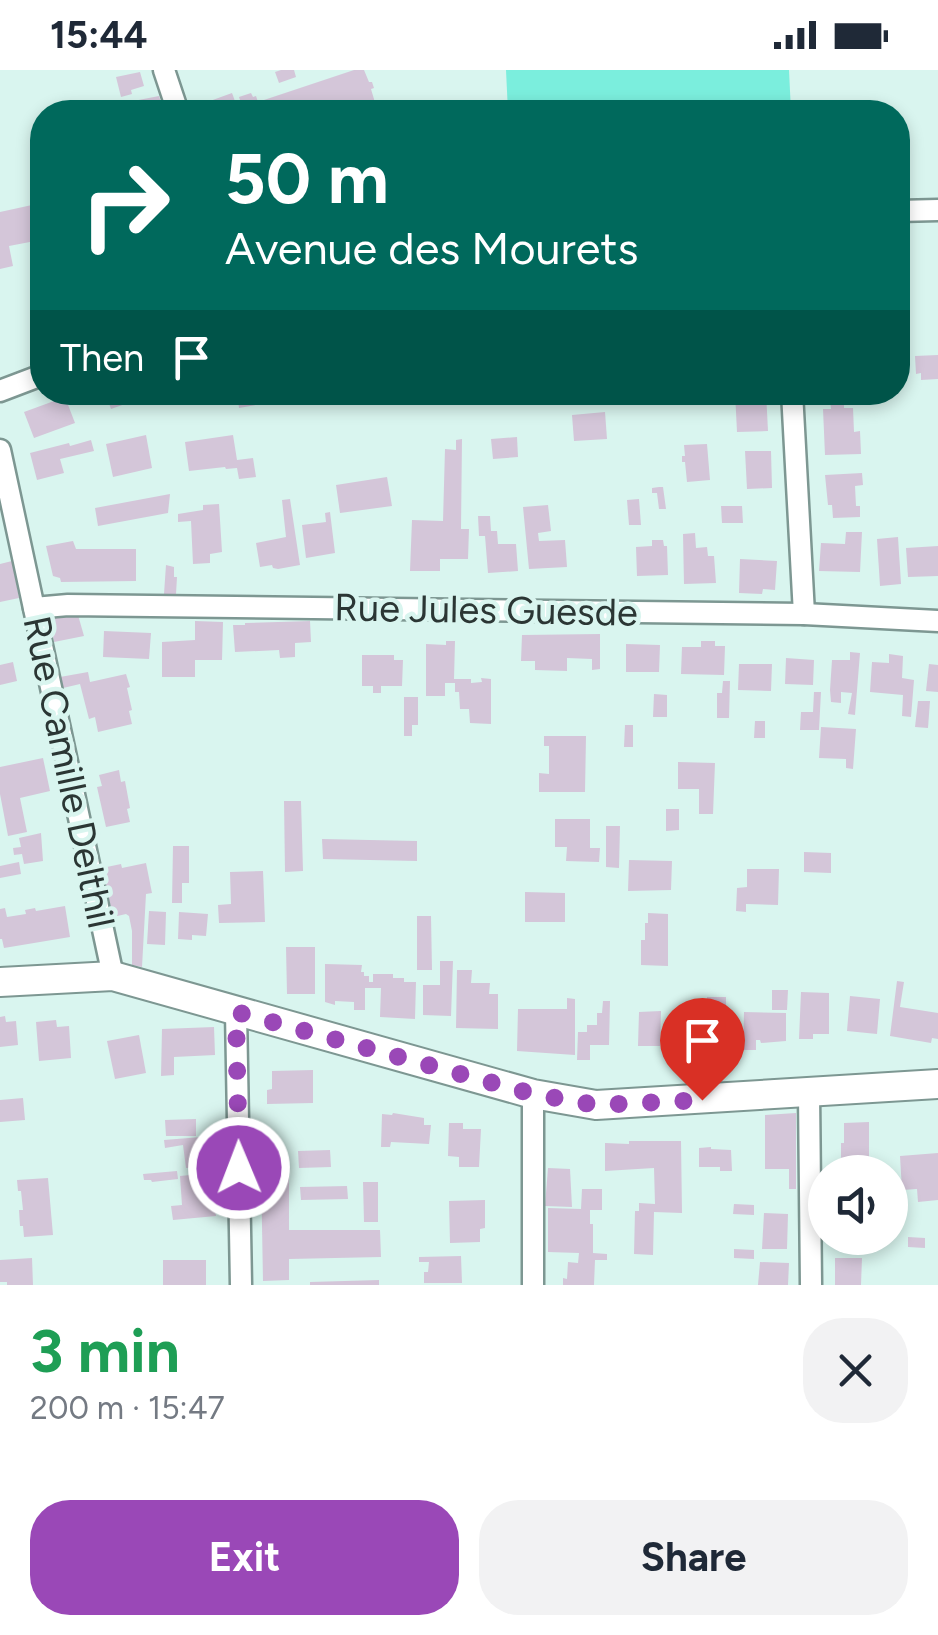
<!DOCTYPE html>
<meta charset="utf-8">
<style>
:root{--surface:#fff;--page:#f2f2f3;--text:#1f2937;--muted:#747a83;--accent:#9a48b7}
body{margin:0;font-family:Figtree,sans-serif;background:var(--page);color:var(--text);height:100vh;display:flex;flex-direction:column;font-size:38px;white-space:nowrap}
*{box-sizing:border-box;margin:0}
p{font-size:32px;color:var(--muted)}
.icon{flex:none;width:55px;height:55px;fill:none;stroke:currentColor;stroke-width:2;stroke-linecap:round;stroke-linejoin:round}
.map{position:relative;height:1215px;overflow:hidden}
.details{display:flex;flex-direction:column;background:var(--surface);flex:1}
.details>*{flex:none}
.banner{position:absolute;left:30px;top:30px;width:880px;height:305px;border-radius:40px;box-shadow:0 5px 15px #0003;background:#00695c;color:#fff;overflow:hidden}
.tools{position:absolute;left:808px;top:1085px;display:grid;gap:20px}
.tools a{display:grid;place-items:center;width:100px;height:100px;border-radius:50%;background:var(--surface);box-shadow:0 5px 15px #0003;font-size:50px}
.pin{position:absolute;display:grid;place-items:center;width:85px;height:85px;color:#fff;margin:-102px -42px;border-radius:50% 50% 50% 0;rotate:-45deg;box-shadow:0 0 10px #0007}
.pin .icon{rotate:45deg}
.me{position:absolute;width:110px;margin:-55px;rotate:359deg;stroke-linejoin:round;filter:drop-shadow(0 0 8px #0008)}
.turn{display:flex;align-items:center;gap:35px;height:210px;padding:0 30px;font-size:45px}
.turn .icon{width:130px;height:130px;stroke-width:2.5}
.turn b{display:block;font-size:70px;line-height:85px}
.then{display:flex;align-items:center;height:95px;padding:0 30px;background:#0003;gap:20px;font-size:38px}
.round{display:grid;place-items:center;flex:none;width:105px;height:105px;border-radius:40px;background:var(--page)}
.overview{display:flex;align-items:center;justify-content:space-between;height:170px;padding:0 30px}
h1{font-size:60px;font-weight:700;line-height:75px;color:#1e9e55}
.button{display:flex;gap:20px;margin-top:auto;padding:20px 30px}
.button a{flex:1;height:115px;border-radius:40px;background:var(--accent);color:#fff;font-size:40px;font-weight:700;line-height:115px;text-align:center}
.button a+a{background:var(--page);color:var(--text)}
.status{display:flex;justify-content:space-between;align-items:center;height:70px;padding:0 50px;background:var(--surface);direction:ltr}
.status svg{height:28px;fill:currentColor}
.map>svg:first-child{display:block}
.green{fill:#7beedd}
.building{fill:#d4c6d9}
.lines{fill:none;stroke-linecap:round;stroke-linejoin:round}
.street-casing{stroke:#7d9792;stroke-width:25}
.secondary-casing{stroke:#7d9792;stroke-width:32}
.street{stroke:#fff;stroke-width:20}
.secondary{stroke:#fff;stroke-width:28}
.route{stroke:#9a48b7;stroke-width:18;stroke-dasharray:0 32.4}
.labels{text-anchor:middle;stroke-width:9;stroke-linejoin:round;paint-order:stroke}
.street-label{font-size:38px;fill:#2b3634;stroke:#d9f5ef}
</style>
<div class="status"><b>15:44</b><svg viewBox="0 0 49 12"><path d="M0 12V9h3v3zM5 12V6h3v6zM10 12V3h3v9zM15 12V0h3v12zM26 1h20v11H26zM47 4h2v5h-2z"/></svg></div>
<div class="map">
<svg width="938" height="1215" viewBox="0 0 938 1215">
<rect width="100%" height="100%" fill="#d9f5ef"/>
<path class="green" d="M506 0H789L791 42H508Z"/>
<g class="building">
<path d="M281 0H294L296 7 279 13 275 2Z"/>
<path d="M354 0H364L369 12H372L374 18 371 19 376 36 359 42H244L239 27 251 23 253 27 256 26 258 32Z"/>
<path d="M140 2 144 16 131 20 132 24 121 27 116 7Z"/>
<path d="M232 23 239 42H201L199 35Z"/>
<path d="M159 26 164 42H119L113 35Z"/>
<path d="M904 84 909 100 899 103 898 86Z"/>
<path d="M32 135 34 144 41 142 42 161 33 163 35 171 9 176 13 196 0 199V142Z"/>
<path d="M938 285V309L921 310V303L916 304 915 286Z"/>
<path d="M105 322H156V323L111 339Z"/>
<path d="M186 322H217L218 328 187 331Z"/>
<path d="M237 322H266L267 333 239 338Z"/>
<path d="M735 322H766L768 361 737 362Z"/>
<path d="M833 322H888V326L854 327 844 333V338H853L854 362 860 361 861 384 825 385 823 339H831L830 329Z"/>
<path d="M65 327 75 353 34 368 24 342Z"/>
<path d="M605 342 607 369 574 371 572 345Z"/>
<path d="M146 365 152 398 113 407 106 374Z"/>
<path d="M233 365 237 390 253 388 256 407 239 409 237 398 226 399 225 397 189 401 185 372Z"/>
<path d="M517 367 518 387 493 389 491 369Z"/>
<path d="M462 369 461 459H469L468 489H440V501H410L412 450 443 451 445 379 456 380V370Z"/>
<path d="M91 370 94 381 60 389 64 403 37 410 30 383 69 373 70 376Z"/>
<path d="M707 374 710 410 687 412 685 392H682V386H685L684 375Z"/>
<path d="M745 381H771L772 418 747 419Z"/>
<path d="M862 403 863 415 855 416 856 436H860V447L833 448 832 435H828L825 405Z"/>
<path d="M387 407 392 436 340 443 336 415Z"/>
<path d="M659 417H663L666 439H659L657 423H652V418Z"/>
<path d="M170 424 168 443 98 456 95 438Z"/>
<path d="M290 429 300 495 278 499 273 498 272 495 260 497 256 473 286 467 282 430Z"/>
<path d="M639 429 641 455H629L627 430Z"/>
<path d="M219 434 222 482 210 484V493L193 494 191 451 178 452V444L203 440V435Z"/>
<path d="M548 435 551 461 538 463 539 471 565 470 567 497 529 499 523 437Z"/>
<path d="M721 436H742L743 453H722Z"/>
<path d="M330 442 335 483 306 488 302 455 326 452 325 443Z"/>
<path d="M478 446H490L491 461H497L498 474H516L518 501 488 503 485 466H479Z"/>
<path d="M846 462H862L860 502 819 501 821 473 845 474Z"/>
<path d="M695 463 696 478 707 477 708 486H714L716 513 684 514 683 464Z"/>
<path d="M898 467 901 514 880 516 877 469Z"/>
<path d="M652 470H663L664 476H667L668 505 637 506 636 477 652 476Z"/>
<path d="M73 471 76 479H136V511L61 512 60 508 53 506 46 476Z"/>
<path d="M938 476V506L908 507 906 478Z"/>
<path d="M740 489 777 491 775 520 763 519 762 524 739 523Z"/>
<path d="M12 491 19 528 0 532V494Z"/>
<path d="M166 495 174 497V507H177L176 524H164Z"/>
<path d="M49 545H78L84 566 54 572Z"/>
<path d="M195 551 223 552 222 590H195V607H162V572L195 570Z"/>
<path d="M310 551 311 572 295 573V587L280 588 279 580 235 582 233 555H245V553Z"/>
<path d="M104 561 151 563 149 589 103 587Z"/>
<path d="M600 564V599L592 600V589L567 588V601L535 600V591H521L522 565Z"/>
<path d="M446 571H455L454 609H471V613L482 612 481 608 491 609V654L470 653 469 639H460L459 622H455V613H445V626H426V574L446 575Z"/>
<path d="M701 571H715V576H725L724 605 681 604 682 577H701Z"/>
<path d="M626 574 660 575 659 602H626Z"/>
<path d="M850 582 860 583 855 645 848 644 852 623 841 622V633L831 632 830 620 832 590H850Z"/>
<path d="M889 584 903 586 902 608 914 610 911 647 902 646 903 625 870 622 872 592 889 593Z"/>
<path d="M362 585H394V590H403L402 616H381V623H373V616H362Z"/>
<path d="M786 588 814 590 813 615 785 614Z"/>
<path d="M13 592 17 611 0 615V595Z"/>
<path d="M739 594H772L771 621 738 620Z"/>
<path d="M929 594 938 595V622L926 621Z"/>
<path d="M88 602 90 612 126 604 130 617 127 618 132 640 129 641 132 654 98 662 95 647 89 649 80 614 63 618 60 607Z"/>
<path d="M723 611H730L729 648H717V623H722Z"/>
<path d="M814 622H821L819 660H800L801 642H813Z"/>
<path d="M654 624 667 625V647H653Z"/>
<path d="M404 627H418V655H412V666H404Z"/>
<path d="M918 631H930L928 658 915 657Z"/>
<path d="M755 651H765V668H754Z"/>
<path d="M625 655H633V677H624Z"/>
<path d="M821 657 856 659 853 699 846 698V689L819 688Z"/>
<path d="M544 666H586L585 722H539V703L549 704V676H544Z"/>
<path d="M43 688 50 721 20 728 27 762 8 766 0 724V697Z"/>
<path d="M678 692 715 693 713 744H699V719H678Z"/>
<path d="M119 700 121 712 125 711 130 738 127 739 130 752 106 757 97 717 102 716 99 705Z"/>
<path d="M284 731H301L303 801 285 802Z"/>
<path d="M666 739H679V760L666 761Z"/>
<path d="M555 749H590V778H600L599 792 566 791 567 777H555Z"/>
<path d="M606 756H620L619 798 606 797Z"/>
<path d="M41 763 43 791 24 794 22 784 14 785 13 778 21 777 19 768Z"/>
<path d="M322 769 417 771V791L323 789Z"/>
<path d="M173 776H189V813H182V833H172Z"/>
<path d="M804 782 831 783V803L804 802Z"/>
<path d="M629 790 672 791 671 820 628 821Z"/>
<path d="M19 792 21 804 0 808V796Z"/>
<path d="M146 793 152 823 146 824 142 897 132 895V861L129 846 126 844 113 847 102 798 121 794 122 798Z"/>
<path d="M747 799H779L778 835 746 834V842L736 841 737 818 747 817Z"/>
<path d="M263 801 265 852 219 853 218 835 231 834 230 802Z"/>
<path d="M525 822 565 823V852H525Z"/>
<path d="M65 836 70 867 4 878 2 869H0V839L5 838 7 847 26 844 25 840 35 838 36 841Z"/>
<path d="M149 841 166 842 165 875 147 874Z"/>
<path d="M179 842 208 844 206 866 192 865V870L178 869Z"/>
<path d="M648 843 668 844V896L641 895V870H645V853H648Z"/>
<path d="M417 846H431L432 900H417Z"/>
<path d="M286 877H315V924H287Z"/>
<path d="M440 891H453L451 946 423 945V915H440Z"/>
<path d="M325 894 362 895 361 902H364V906H369V912H373V904H393V908H404V912H416L415 949 380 947 381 918H365V940H354V932L335 931V935L325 932Z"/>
<path d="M457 900H472L471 913H490L489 924H498V959L456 958Z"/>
<path d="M897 911 904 912 900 937 938 943V969L932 968 931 973 890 966Z"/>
<path d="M772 920H788L787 940H772Z"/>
<path d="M801 922 829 923V964H813V969H799Z"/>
<path d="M850 926 880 929 877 964 847 961Z"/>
<path d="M707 927H726V947L707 946Z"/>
<path d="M567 928 575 929V985L517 981 518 939H567Z"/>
<path d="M603 931H610L609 975H590V990H577L578 962H587V955H597V943H602Z"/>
<path d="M679 940H692V948L699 949 698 961H686V969L702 970 703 964H712L711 993H681Z"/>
<path d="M661 941 660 976H638L639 942Z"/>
<path d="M744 942 786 943V971L761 973 760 970H756V980H743Z"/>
<path d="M5 946 6 952 16 951 18 975 0 977V947Z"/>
<path d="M56 950 57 957 69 956 71 988 39 991 36 952Z"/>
<path d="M214 957 215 985 174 987V1005L161 1006 162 959Z"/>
<path d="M139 965 146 1003 115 1009 107 971Z"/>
<path d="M313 1000V1033L267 1034V1020L272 1019V1001Z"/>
<path d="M23 1028 25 1050 0 1052V1030Z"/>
<path d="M393 1043 424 1048V1055H431L429 1074 391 1072 390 1077H381L382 1044 392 1045Z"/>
<path d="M796 1043V1119H789V1099H765V1045Z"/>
<path d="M196 1049V1066H166L165 1050Z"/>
<path d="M869 1052V1102H841V1073H844V1053Z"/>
<path d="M449 1053H463V1059H481L479 1097H459V1087L448 1086Z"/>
<path d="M214 1066 216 1095 186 1098 183 1075 165 1078 164 1070Z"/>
<path d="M629 1071H681L682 1143 654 1142 653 1185 634 1184 635 1141H639V1133L655 1134 654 1098 605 1101V1073L629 1074Z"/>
<path d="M711 1077V1079L731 1080 732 1101H720V1097H699V1078Z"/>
<path d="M330 1080 331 1097 299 1098 298 1081Z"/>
<path d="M938 1083V1130L918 1132 917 1119 902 1120 900 1086Z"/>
<path d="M548 1098 570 1099 572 1137 545 1136Z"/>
<path d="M289 1099V1160H380L381 1187 289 1189V1210L263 1211 261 1100Z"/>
<path d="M177 1101 178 1109 152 1112 151 1110H144L143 1104Z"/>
<path d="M210 1103 216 1146 173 1150 171 1136 182 1135 180 1106Z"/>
<path d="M48 1108 53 1165 24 1167 23 1156H20L19 1140H23L21 1121H18L17 1110Z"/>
<path d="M363 1112H378V1152H364Z"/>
<path d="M347 1116 348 1129 301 1130 300 1117Z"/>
<path d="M582 1119H602V1140H590V1154H593V1183L607 1184V1190H595L594 1215H563V1208L567 1209 568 1192 578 1193 579 1183 548 1182V1138L581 1139Z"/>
<path d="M485 1130V1158L480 1159V1172L450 1173 449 1131Z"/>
<path d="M734 1134 754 1135V1145L733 1144Z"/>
<path d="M764 1143 788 1144 787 1179H762Z"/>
<path d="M908 1167 925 1168V1178L908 1177Z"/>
<path d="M734 1179 754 1180V1189L734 1188Z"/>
<path d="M461 1186 462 1213H424V1202H428L429 1192H419V1187Z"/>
<path d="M32 1188 33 1215H7V1212H0V1190Z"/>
<path d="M835 1188H862L861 1215H835Z"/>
<rect x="163" y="1190" width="43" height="25"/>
<path d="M760 1192 789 1193 788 1215H758Z"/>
<path d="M379 1210V1215H310V1212Z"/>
</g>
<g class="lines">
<g class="street-casing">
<g id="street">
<path d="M164 0 178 42"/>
<path d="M898 141 938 140"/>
<path d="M0 321 42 305"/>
<path d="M792 322 804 544"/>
<path d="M0 380 113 906"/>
<path d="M34 538 68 535 804 544 938 551"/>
<path d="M236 942 241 1215"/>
<path d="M809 1024 811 1215"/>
<path d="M533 1215V1024"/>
</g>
</g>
<g class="secondary-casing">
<path id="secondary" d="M0 912 113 906 533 1024 596 1035 938 1014"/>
</g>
<use href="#street" class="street"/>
<use href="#secondary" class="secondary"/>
</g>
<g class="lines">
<path class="route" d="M239 1098 236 942 533 1024 596 1035 702 1030"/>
</g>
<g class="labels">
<g class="street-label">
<text transform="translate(486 540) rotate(1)" y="13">Rue Jules Guesde</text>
<text transform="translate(69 702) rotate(78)" y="13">Rue Camille Delthil</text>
</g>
</g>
</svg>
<div class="tools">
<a><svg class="icon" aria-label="sound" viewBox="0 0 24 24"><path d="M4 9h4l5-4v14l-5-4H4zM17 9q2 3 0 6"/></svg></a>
</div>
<div class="pin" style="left:702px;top:1030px;background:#d93025"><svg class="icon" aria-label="arrive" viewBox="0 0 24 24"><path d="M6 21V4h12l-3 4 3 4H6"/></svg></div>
<svg class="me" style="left:239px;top:1098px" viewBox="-20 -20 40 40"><circle r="17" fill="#9a48b7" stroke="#fff" stroke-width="3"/><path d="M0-11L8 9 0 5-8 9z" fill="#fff"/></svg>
<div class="banner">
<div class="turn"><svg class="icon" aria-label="right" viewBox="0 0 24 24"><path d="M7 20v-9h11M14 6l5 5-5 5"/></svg><div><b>50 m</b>Avenue des Mourets</div></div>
<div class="then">Then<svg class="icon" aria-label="arrive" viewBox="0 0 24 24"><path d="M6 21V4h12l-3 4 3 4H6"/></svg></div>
</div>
</div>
<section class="details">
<div class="overview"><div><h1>3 min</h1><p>200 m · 15:47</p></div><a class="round"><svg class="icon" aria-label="close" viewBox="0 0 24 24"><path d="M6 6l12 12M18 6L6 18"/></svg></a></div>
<div class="button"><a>Exit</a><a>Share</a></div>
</section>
